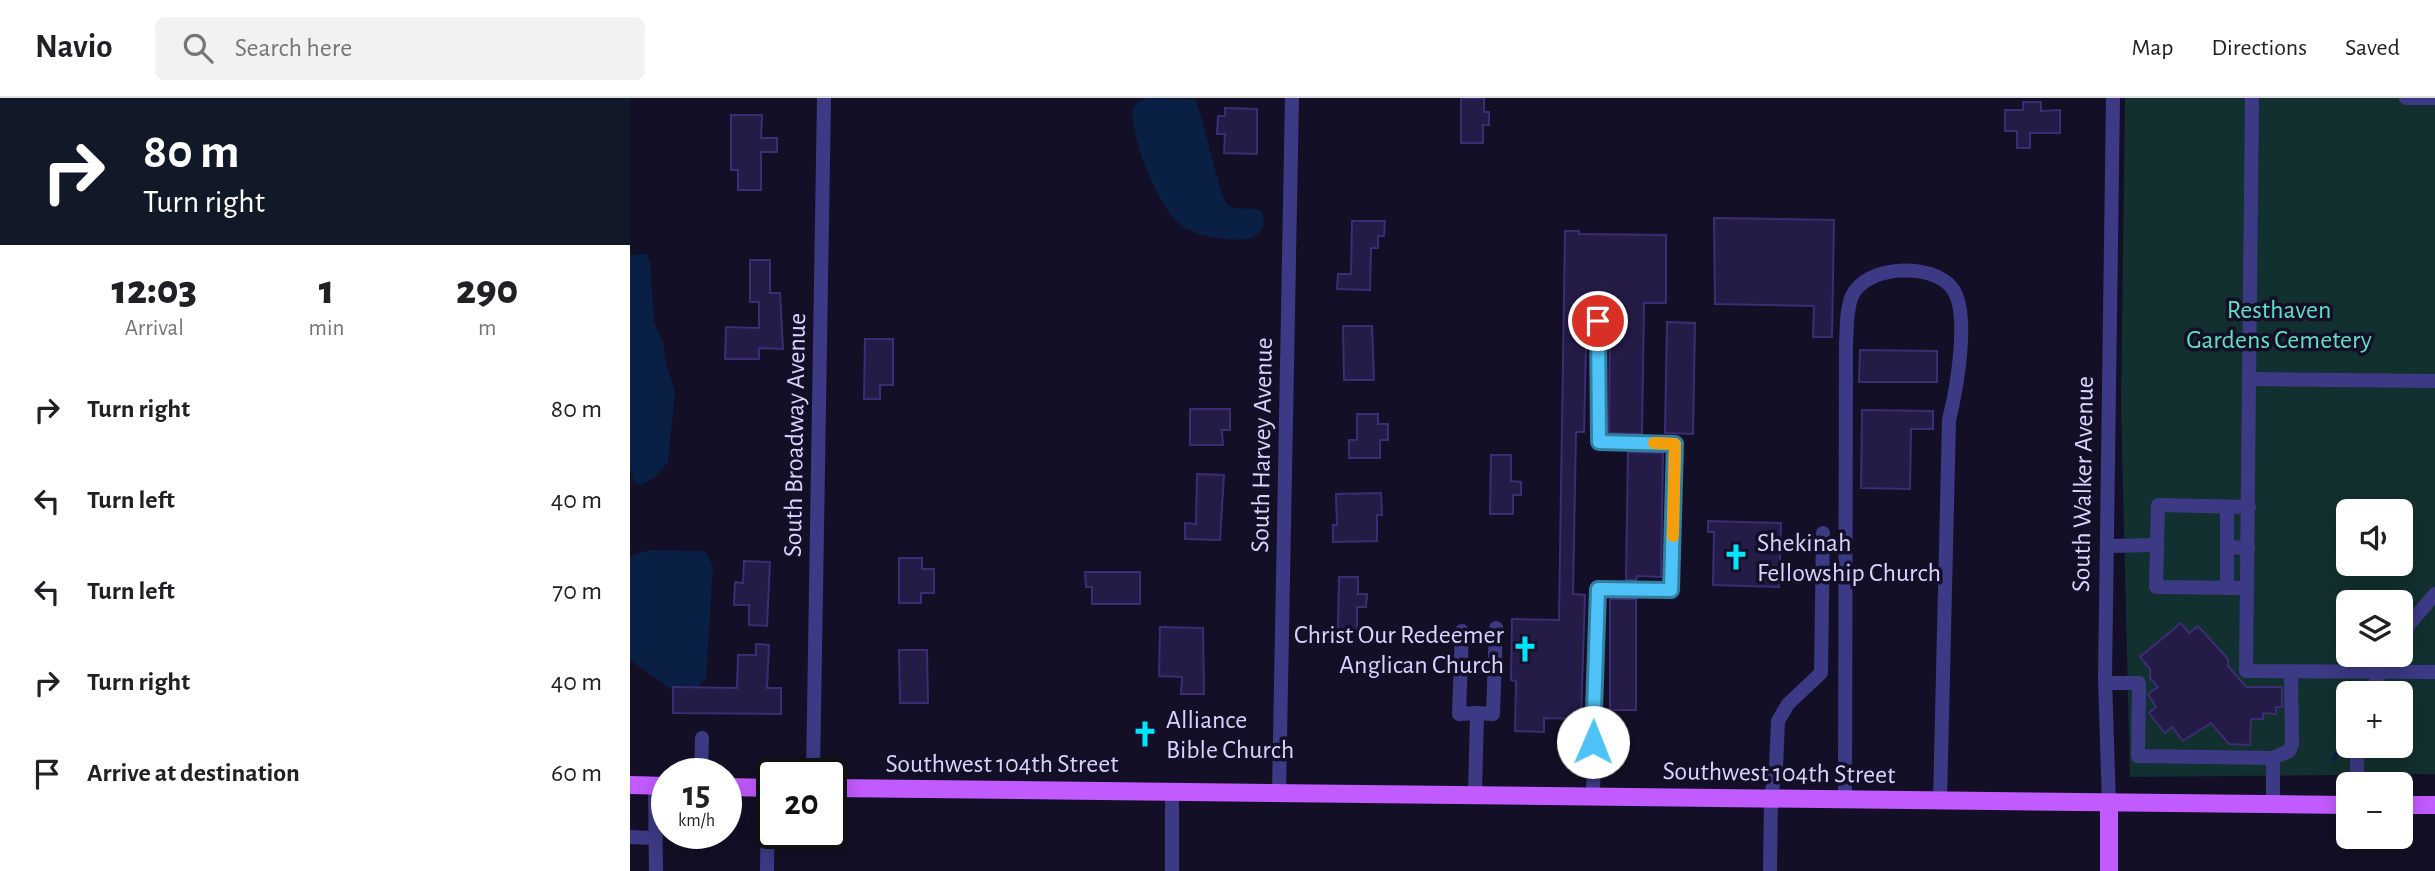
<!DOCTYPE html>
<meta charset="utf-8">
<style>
:root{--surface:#fff;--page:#f2f2f2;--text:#202124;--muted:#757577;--line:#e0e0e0}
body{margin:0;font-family:"Alegreya Sans",sans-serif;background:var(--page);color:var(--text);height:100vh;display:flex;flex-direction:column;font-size:26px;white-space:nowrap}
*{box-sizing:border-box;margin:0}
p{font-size:23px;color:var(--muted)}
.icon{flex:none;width:38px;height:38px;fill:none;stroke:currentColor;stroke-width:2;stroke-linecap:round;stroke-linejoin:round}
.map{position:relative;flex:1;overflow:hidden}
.drawer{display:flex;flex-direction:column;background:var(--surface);width:630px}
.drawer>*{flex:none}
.hud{background:#111827;color:#fff;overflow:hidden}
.buttons{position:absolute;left:1706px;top:401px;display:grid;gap:14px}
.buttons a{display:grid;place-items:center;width:77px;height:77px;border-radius:10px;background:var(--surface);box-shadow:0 4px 18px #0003;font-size:35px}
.speed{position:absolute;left:21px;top:660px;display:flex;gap:14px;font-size:35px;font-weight:700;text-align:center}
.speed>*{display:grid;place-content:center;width:91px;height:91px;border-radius:50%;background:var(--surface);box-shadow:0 4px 18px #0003;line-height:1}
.speed small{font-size:18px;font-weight:400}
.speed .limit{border:4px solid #111;border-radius:10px;background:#fff;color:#111}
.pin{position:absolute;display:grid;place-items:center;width:60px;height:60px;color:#fff;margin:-30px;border:4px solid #fff;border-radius:50%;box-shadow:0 2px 7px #0007}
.me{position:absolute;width:77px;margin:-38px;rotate:1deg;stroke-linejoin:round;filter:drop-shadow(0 0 5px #0008)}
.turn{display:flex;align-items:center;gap:24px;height:147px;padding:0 28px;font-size:32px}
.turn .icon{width:91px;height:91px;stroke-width:2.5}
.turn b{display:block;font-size:49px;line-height:60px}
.eta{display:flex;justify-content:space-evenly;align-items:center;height:119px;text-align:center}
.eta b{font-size:42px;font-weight:800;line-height:49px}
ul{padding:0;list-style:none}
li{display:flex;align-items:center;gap:21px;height:91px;padding:0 28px}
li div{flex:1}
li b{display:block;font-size:26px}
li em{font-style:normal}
header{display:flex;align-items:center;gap:42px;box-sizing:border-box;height:98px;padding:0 35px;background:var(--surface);border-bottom:2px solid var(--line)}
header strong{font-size:33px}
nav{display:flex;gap:38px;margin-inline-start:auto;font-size:24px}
.search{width:490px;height:63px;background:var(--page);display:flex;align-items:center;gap:18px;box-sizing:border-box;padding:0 24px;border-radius:10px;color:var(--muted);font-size:26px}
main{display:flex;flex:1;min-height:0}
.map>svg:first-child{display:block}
.green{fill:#12302f;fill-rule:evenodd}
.water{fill:#0a1f44}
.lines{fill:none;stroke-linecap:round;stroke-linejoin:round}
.stream{stroke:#0a1f44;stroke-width:4.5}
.building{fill:#241b47;stroke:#3b2d73;stroke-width:2}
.minor{stroke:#3d3a85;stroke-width:14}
.major{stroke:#c25bff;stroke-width:18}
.route-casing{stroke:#337fa1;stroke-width:18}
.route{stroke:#4fc3f7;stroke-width:12}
.slow{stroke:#f59e0b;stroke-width:12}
.labels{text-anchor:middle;stroke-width:7;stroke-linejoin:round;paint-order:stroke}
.park-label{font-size:26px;fill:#5fe0c0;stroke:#130f26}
.street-label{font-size:26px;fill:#d9d4ff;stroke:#130f26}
.poi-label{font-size:26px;fill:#d9d4ff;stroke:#130f26;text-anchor:start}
</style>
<header>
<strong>Navio</strong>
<div class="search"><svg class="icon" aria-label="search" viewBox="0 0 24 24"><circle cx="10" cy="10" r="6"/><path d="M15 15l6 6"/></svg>Search here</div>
<nav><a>Map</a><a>Directions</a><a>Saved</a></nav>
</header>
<main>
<section class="drawer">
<div class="hud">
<div class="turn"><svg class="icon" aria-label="right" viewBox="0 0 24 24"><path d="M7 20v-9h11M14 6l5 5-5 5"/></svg><div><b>80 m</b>Turn right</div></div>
</div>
<div class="eta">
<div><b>12:03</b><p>Arrival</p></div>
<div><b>1</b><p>min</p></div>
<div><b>290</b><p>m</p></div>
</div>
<ul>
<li><svg class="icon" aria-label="right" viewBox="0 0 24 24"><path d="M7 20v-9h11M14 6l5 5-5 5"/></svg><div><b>Turn right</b></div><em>80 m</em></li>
<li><svg class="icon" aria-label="left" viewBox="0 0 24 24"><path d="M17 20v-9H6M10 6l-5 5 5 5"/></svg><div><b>Turn left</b></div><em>40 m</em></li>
<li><svg class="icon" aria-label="left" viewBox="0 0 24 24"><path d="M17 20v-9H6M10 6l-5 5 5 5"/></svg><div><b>Turn left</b></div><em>70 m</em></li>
<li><svg class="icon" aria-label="right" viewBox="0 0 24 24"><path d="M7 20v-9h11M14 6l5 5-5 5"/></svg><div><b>Turn right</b></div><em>40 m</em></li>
<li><svg class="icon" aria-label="arrive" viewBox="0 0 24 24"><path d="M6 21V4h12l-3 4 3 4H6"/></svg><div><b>Arrive at destination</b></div><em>60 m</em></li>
</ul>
</section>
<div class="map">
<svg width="1805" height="773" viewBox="0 0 1805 773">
<rect width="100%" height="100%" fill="#130f26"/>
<path class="green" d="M1495 0H1805V676L1500 679 1491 309ZM1718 413H1771V466H1718ZM1718 504H1771V556H1718ZM1718 595H1771V648H1718Z"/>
<g class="water">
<path d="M515 0 565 1C574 19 590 104 599 108 608 113 620 108 631 113 649 156 569 141 552 128 528 109 500 40 503 9Z"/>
<path d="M16 156 20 163 24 225 33 243 35 262 45 294 38 364 24 380 10 387 4 384 0 370V157Z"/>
<path d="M19 452 70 453 76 455 83 468 76 580 60 597 45 594 0 562V458Z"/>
</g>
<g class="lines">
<path class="stream" d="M1704 661 1718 637"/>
</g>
<g class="building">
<path d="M831 0H854V14H859V27H853V45H831Z"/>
<path d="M1393 4H1411V13L1430 12V35H1400V50H1387V33H1375V12H1393Z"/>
<path d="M595 10 627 11V56L594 55 595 36H587L588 18H595Z"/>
<path d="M101 17H132L131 40H147V54H131V92H108V72H101Z"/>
<path d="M1084 120 1204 122 1202 239H1183L1184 208 1085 206Z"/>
<path d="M722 123H755L754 138H748V150H741L740 192 707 191 708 176H721Z"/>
<path d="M935 133H949V136L1036 137V205H1014L1012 336 979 335 980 205H957L954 334H946L943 496 955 497 951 621 914 620V634L885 633 886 583 881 582 882 521 929 522Z"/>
<path d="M120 162H140V195H150L153 251 129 250V261H95L96 229 129 230V204H120Z"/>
<path d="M1037 224 1065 225 1063 336 1035 335Z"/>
<path d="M713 228H742L744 282H714Z"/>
<path d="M235 241H263V287H250V301H234Z"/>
<path d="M1230 252 1307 253V284H1229Z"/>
<path d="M560 311H600V332H592L593 347H560Z"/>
<path d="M1232 312 1303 313V331H1281L1280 391 1231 390Z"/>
<path d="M727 316H748V326H758V342H750V360H719V342H727Z"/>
<path d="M998 354 1033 355 1031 479 1007 478 1006 482H996Z"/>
<path d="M861 357H881V383L891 384V397H883V416H860Z"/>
<path d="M567 376 594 377 590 442 555 441V425L566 426Z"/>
<path d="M751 395 752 417H747V443L703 444V427H707L706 396Z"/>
<path d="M1078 423 1151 425 1149 489 1083 487 1084 434H1078Z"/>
<path d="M269 460H292V471H304V495H291V505H269Z"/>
<path d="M114 463 140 464 137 528 119 527V507H104L105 484 113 485Z"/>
<path d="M455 474H510V506H462V489H456Z"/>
<path d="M709 479H728V496H737L736 509H727V531L708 530Z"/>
<rect x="980" y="501" width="26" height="111"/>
<path d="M1551 525 1559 535 1568 528 1598 561V568L1616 589H1652V609H1646V616L1633 615V621H1621L1620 647 1599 646 1581 625 1553 643 1542 629 1535 635 1519 615 1526 609 1518 596 1528 589 1520 580V571L1510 559Z"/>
<path d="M530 529 573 530 574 596H551L552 579 529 578Z"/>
<path d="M126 546 139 547 137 590H151V616L43 615V589L107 590 108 557H126Z"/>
<path d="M269 552H297L298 605H270Z"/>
</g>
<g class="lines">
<g class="minor">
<path d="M1622 0 1616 573 1805 574"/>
<path d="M1776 0H1805"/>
<path d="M1621 281 1805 283"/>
<path d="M1527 447 1526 489 1617 490"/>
<path d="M1477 448 1527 447 1528 407 1619 409"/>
<path d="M1597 449V409"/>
<path d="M1597 490V449L1618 450"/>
<path d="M832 533 829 616 847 615 845 696"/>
<path d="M1771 536 1805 496"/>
<path d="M1476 585H1509L1508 658 1643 660 1659 653 1662 646 1661 574"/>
<path d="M1741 595 1759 556"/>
<path d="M847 615 863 616 866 530"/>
<path d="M1727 648V686"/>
<path d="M71 676 72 640"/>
<path d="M183 676 194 0"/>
<path d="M25 688 26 773"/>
<path d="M649 694 662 0"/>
<path d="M963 697 968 491 1041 492 1045 346 969 344 968 223"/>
<path d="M1215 701 1216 246C1217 231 1216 212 1222 198 1236 167 1302 164 1322 190 1341 214 1326 294 1319 322L1310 703"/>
<path d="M1479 707 1475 580 1483 0"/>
<path d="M1643 708V660"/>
<path d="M0 739 26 740"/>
<path d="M137 773 138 690"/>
<path d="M542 773V693"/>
<path d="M1140 773 1141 699 1146 669 1148 623 1158 606 1191 575 1193 435"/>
</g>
<g class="major">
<path d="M0 687 37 688"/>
<path d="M96 689 142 690"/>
<path d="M201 690 1718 707"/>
<path d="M1771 707H1805"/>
<path d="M1479 773V707"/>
</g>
</g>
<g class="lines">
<g class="route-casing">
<path id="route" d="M963 644 968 491 1041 492 1045 346 969 344 968 223"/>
</g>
<use href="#route" class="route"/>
<path class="slow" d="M1024 345 1045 346 1043 438"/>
</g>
<defs>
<g id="church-bare" transform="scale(2.1)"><path d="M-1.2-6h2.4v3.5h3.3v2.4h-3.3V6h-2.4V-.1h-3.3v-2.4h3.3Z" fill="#00e5ff" stroke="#130f26" stroke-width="2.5" paint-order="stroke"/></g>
</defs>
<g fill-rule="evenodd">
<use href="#church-bare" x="1106" y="459"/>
<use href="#church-bare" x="895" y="551"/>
<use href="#church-bare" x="515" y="636"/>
</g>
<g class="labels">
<g class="park-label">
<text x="1649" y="220">Resthaven<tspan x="1649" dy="30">Gardens Cemetery</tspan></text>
</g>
<g class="street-label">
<text transform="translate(164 337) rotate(-89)" y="9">South Broadway Avenue</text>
<text transform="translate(631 347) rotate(-89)" y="9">South Harvey Avenue</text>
<text transform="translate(1452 386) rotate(-89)" y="9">South Walker Avenue</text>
<text x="372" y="674">Southwest 104th Street</text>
<text transform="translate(1149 674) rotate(1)" y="9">Southwest 104th Street</text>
</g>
<g class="poi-label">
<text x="1127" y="453">Shekinah<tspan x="1127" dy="30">Fellowship Church</tspan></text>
<text x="874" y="545" text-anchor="end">Christ Our Redeemer<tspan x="874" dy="30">Anglican Church</tspan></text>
<text x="536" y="630">Alliance<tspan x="536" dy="30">Bible Church</tspan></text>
</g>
</g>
</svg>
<div class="buttons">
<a><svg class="icon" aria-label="sound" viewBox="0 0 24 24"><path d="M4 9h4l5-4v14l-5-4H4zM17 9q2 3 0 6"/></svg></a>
<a><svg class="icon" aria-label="layers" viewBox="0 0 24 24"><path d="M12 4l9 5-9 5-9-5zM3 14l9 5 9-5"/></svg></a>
<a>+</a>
<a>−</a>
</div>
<div class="speed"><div>15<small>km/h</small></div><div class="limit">20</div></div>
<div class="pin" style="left:968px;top:223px;background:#d93025"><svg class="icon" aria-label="arrive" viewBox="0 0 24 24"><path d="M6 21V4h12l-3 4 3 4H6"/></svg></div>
<svg class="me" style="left:963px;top:644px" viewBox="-20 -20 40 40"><circle r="19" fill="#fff"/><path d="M0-13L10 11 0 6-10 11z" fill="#4fc3f7"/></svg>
</div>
</main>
